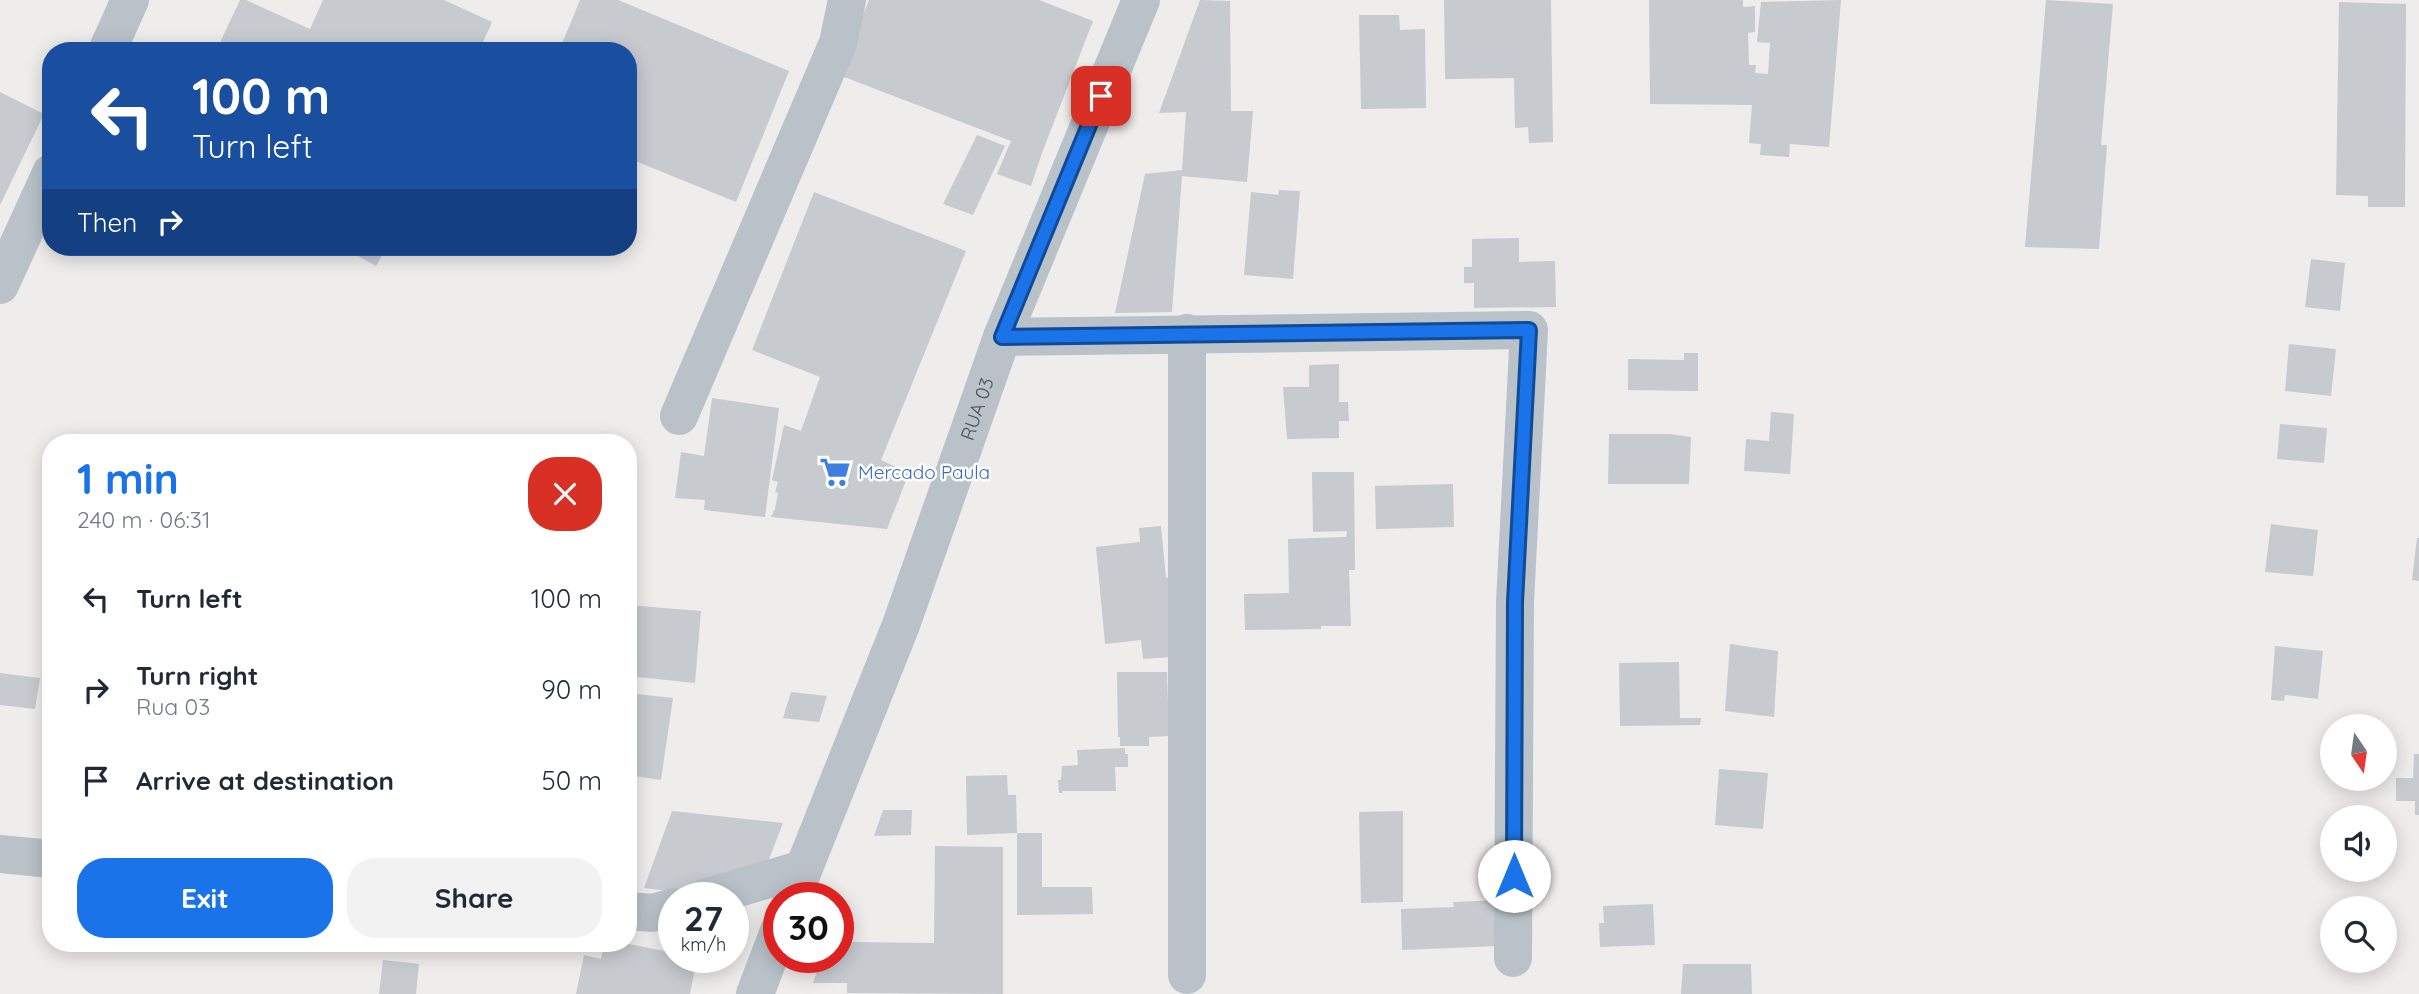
<!DOCTYPE html>
<meta charset="utf-8">
<style>
:root{--surface:#fff;--page:#f2f2f3;--text:#1f2937;--muted:#747a83;--accent:#1a73e8}
body{margin:0;font-family:Quicksand,sans-serif;background:var(--page);color:var(--text);height:100vh;display:flex;flex-direction:column;font-size:26px;white-space:nowrap}
*{box-sizing:border-box;margin:0}
p{font-size:23px;color:var(--muted)}
.icon{flex:none;width:38px;height:38px;fill:none;stroke:currentColor;stroke-width:2;stroke-linecap:round;stroke-linejoin:round}
.map{position:relative;flex:1;overflow:hidden}
.details{position:absolute;left:42px;top:434px;width:595px;height:518px;display:flex;flex-direction:column;background:var(--surface);border-radius:28px;box-shadow:0 4px 18px #0003}
.details>*{flex:none}
.banner{position:absolute;left:42px;top:42px;width:595px;height:214px;border-radius:28px;box-shadow:0 4px 18px #0003;background:#1a4fa0;color:#fff;overflow:hidden}
.needle{width:46px;rotate:167deg}
.fabs{position:absolute;left:2320px;top:714px;display:grid;gap:14px}
.fabs a{display:grid;place-items:center;width:77px;height:77px;border-radius:50%;background:var(--surface);box-shadow:0 4px 18px #0003;font-size:35px}
.speed{position:absolute;left:658px;top:882px;display:flex;gap:14px;font-size:35px;font-weight:700;text-align:center}
.speed>*{display:grid;place-content:center;width:91px;height:91px;border-radius:50%;background:var(--surface);box-shadow:0 4px 18px #0003;line-height:1}
.speed small{font-size:18px;font-weight:400}
.speed .limit{border:10px solid #d22;background:#fff;color:#111}
.pin{position:absolute;display:grid;place-items:center;width:60px;height:60px;color:#fff;margin:-30px;border-radius:14px;box-shadow:0 4px 10px #0006}
.me{position:absolute;width:77px;margin:-38px;rotate:0deg;stroke-linejoin:round;filter:drop-shadow(0 0 5px #0008)}
.turn{display:flex;align-items:center;gap:24px;height:147px;padding:0 35px;font-size:32px}
.turn .icon{width:91px;height:91px;stroke-width:2.5}
.turn b{display:block;font-size:49px;line-height:60px}
.then{display:flex;align-items:center;height:66px;padding:0 35px;background:#0003;gap:14px;font-size:26px}
.round{display:grid;place-items:center;flex:none;width:74px;height:74px;border-radius:28px;background:var(--page)}
.headline{display:flex;align-items:center;justify-content:space-between;height:119px;padding:0 35px}
h1{font-size:42px;font-weight:700;line-height:52px;color:var(--accent)}
.primary-button{display:flex;gap:14px;margin-top:auto;padding:14px 35px}
.primary-button a{flex:1;height:80px;border-radius:28px;background:var(--accent);color:#fff;font-size:28px;font-weight:700;line-height:80px;text-align:center}
.primary-button a+a{background:var(--page);color:var(--text)}
ul{padding:0;list-style:none}
li{display:flex;align-items:center;gap:21px;height:91px;padding:0 35px}
li div{flex:1}
li b{display:block;font-size:26px}
li em{font-style:normal}
.map>svg:first-child{display:block}
.building{fill:#c7cacf}
.lines{fill:none;stroke-linecap:round;stroke-linejoin:round}
.minor{stroke:#b8c2c8;stroke-width:38}
.route-casing{stroke:#114b97;stroke-width:18}
.route{stroke:#1a73e8;stroke-width:12}
.labels{text-anchor:middle;stroke-width:5;stroke-linejoin:round;paint-order:stroke}
.street-label{font-size:19px;fill:#465158;stroke:#fff}
.shop-label{font-size:19px;fill:#366cbe;stroke:#fff;text-anchor:start}
</style>
<div class="map">
<svg width="2419" height="994" viewBox="0 0 2419 994">
<rect width="100%" height="100%" fill="#efecec"/>
<g class="building">
<path d="M240 0H246L310 29 323 0H444L492 22 479 51H216Z"/>
<path d="M580 0H618L789 71 736 202 628 158V51H559Z"/>
<path d="M869 0H1039L1093 21 1042 153 1031 186 997 174 1011 141 839 75Z"/>
<path d="M1200 0 1230 1 1231 111H1253L1247 182 1182 176 1172 312 1115 313 1145 174 1182 170 1186 112 1159 113Z"/>
<path d="M1444 0H1551L1553 142 1529 143 1528 127 1515 128 1514 78 1445 79Z"/>
<path d="M1649 0H1743V7L1755 6V32L1748 33 1749 65H1756L1755 73 1768 74 1770 43 1757 42 1761 2 1841 0 1829 147 1790 144 1789 157 1760 155 1761 144 1749 143 1752 105 1650 104Z"/>
<path d="M2046 0 2113 4 2101 145H2107L2099 249 2025 247Z"/>
<path d="M2339 2 2406 4 2405 207H2368V196L2336 195Z"/>
<path d="M1359 15H1399L1400 30 1425 29 1426 108 1361 109Z"/>
<path d="M0 92 44 114 0 205Z"/>
<path d="M977 135 1005 146 973 215 943 204Z"/>
<path d="M1279 190 1300 191 1293 279 1244 275 1251 192 1278 195Z"/>
<path d="M814 192 966 251 881 460 909 473 887 529 771 517 775 509 778 493 775 492 778 482 772 480 784 425 801 431 820 377 752 350Z"/>
<path d="M1519 238V262L1555 261 1556 307 1474 308V283H1464V267H1472V239Z"/>
<path d="M349 247H387L376 266 347 250Z"/>
<path d="M2311 259 2345 263 2340 311 2305 307Z"/>
<path d="M2289 344 2336 349 2331 396 2285 391Z"/>
<path d="M1684 353H1698V391L1628 390V359L1684 360Z"/>
<path d="M1339 364V402H1348L1349 421H1339V438L1287 439 1283 387H1309V365Z"/>
<path d="M712 398 779 408 765 517 704 510 705 500 675 498 681 452 704 456Z"/>
<path d="M1771 412 1794 414 1790 474 1744 471 1746 439 1769 441Z"/>
<path d="M2280 424 2327 428 2324 463 2277 459Z"/>
<path d="M1609 434H1670L1691 437 1689 484H1608Z"/>
<path d="M1312 472H1354L1355 570H1349L1351 626H1321V629L1245 630 1244 594 1289 593 1288 539 1346 537 1347 531 1313 532Z"/>
<path d="M1453 484 1454 527 1376 529 1375 486Z"/>
<path d="M2271 524 2318 530 2313 576 2265 572Z"/>
<path d="M1161 526 1166 578 1168 577 1170 657 1143 659 1141 640 1105 644 1096 547 1140 542 1139 528Z"/>
<path d="M2417 538H2419V581L2412 580Z"/>
<path d="M628 605 701 611 695 683 628 676Z"/>
<path d="M1730 644 1778 651 1774 717 1725 711Z"/>
<path d="M2275 646 2323 651 2318 699 2285 695 2284 701 2271 700Z"/>
<path d="M1679 662 1680 718H1701L1700 725 1620 726 1619 663Z"/>
<path d="M1117 672H1167L1169 736 1149 737V746H1120V737H1118Z"/>
<path d="M0 673 40 678 35 709 0 705Z"/>
<path d="M791 692 827 696 819 722 783 718Z"/>
<path d="M628 693 673 698 661 780 628 775Z"/>
<path d="M1125 748V754H1128V767H1115L1116 791H1062L1063 793H1059L1058 780H1061L1062 766 1078 765 1077 750Z"/>
<path d="M2414 754H2419V815H2415V801H2396V778H2413Z"/>
<path d="M1719 769 1768 773 1763 829 1715 825Z"/>
<path d="M1007 775 1008 795H1016L1017 833H1042V887H1092L1093 914 1017 915V833L967 835 966 776Z"/>
<path d="M883 810H912L911 835 874 836Z"/>
<path d="M672 811 783 823 753 901 644 888Z"/>
<path d="M1403 811V902L1361 903 1359 812Z"/>
<path d="M935 846 1003 847V994L847 993V983H813L822 957H838V948H847L848 942 934 943Z"/>
<path d="M1503 900 1499 946 1402 950 1401 909 1454 907 1453 902Z"/>
<path d="M1653 904 1655 945 1600 947 1599 923H1604L1603 906Z"/>
<path d="M604 943H624L674 953V957L697 958 690 994H576L584 955 601 959Z"/>
<path d="M383 960 419 964 416 994H379Z"/>
<path d="M1683 964H1751L1752 994H1681Z"/>
</g>
<g class="lines">
<g class="minor">
<path d="M107 51 130 0"/>
<path d="M0 285 51 173"/>
<path d="M1002 337 1529 330 1515 602 1513 958"/>
<path d="M679 416 838 43 847 0"/>
<path d="M0 854 51 859"/>
<path d="M704 898 803 869"/>
<path id="s1" d="M792 898 901 625 1002 337 1141 0"/>
<path d="M628 911 652 913 674 907"/>
<path d="M1187 975V333"/>
<path d="M755 994 779 931"/>
</g>
</g>
<g class="lines">
<g class="route-casing">
<path id="route" d="M1101 96 1002 337 1529 330 1515 602 1514 876"/>
</g>
<use href="#route" class="route"/>
</g>
<defs>
<g id="supermarket-bare" transform="scale(2.415)"><path d="M-6-5.5h2.5l.6 2H6L4.5 2H-2.5L-4.4-4H-6ZM-1.5 3.2a1.3 1.3 0 1 0 .1 0ZM3 3.2a1.3 1.3 0 1 0 .1 0Z" fill="#3f7fe0" stroke="#fff" stroke-width="2.5" paint-order="stroke"/></g>
</defs>
<g fill-rule="evenodd">
<use href="#supermarket-bare" x="835" y="472"/>
</g>
<g class="labels">
<g class="street-label">
<text dy="7" stroke="none"><textPath href="#s1" startOffset="523">RUA 03</textPath></text>
</g>
<g class="shop-label">
<text x="858" y="479">Mercado Paula</text>
</g>
</g>
</svg>
<div class="fabs">
<a><svg class="needle" viewBox="-14 -14 28 28"><path d="M0-13l5 13h-10z" fill="#e53935"/><path d="M0 13l5-13h-10z" fill="#747a83"/></svg></a>
<a><svg class="icon" aria-label="sound" viewBox="0 0 24 24"><path d="M4 9h4l5-4v14l-5-4H4zM17 9q2 3 0 6"/></svg></a>
<a><svg class="icon" aria-label="search" viewBox="0 0 24 24"><circle cx="10" cy="10" r="6"/><path d="M15 15l6 6"/></svg></a>
</div>
<div class="speed"><div>27<small>km/h</small></div><div class="limit">30</div></div>
<div class="pin" style="left:1101px;top:96px;background:#d93025"><svg class="icon" aria-label="arrive" viewBox="0 0 24 24"><path d="M6 21V4h12l-3 4 3 4H6"/></svg></div>
<svg class="me" style="left:1514px;top:876px" viewBox="-20 -20 40 40"><circle r="19" fill="#fff"/><path d="M0-13L10 11 0 6-10 11z" fill="#1a73e8"/></svg>
<div class="banner">
<div class="turn"><svg class="icon" aria-label="left" viewBox="0 0 24 24"><path d="M17 20v-9H6M10 6l-5 5 5 5"/></svg><div><b>100 m</b>Turn left</div></div>
<div class="then">Then<svg class="icon" aria-label="right" viewBox="0 0 24 24"><path d="M7 20v-9h11M14 6l5 5-5 5"/></svg></div>
</div>
<section class="details">
<div class="headline"><div><h1>1 min</h1><p>240 m · 06:31</p></div><a class="round" style="background:#d93025;color:#fff"><svg class="icon" aria-label="close" viewBox="0 0 24 24"><path d="M6 6l12 12M18 6L6 18"/></svg></a></div>
<ul>
<li><svg class="icon" aria-label="left" viewBox="0 0 24 24"><path d="M17 20v-9H6M10 6l-5 5 5 5"/></svg><div><b>Turn left</b></div><em>100 m</em></li>
<li><svg class="icon" aria-label="right" viewBox="0 0 24 24"><path d="M7 20v-9h11M14 6l5 5-5 5"/></svg><div><b>Turn right</b><p>Rua 03</p></div><em>90 m</em></li>
<li><svg class="icon" aria-label="arrive" viewBox="0 0 24 24"><path d="M6 21V4h12l-3 4 3 4H6"/></svg><div><b>Arrive at destination</b></div><em>50 m</em></li>
</ul>
<div class="primary-button"><a>Exit</a><a>Share</a></div>
</section>
</div>
